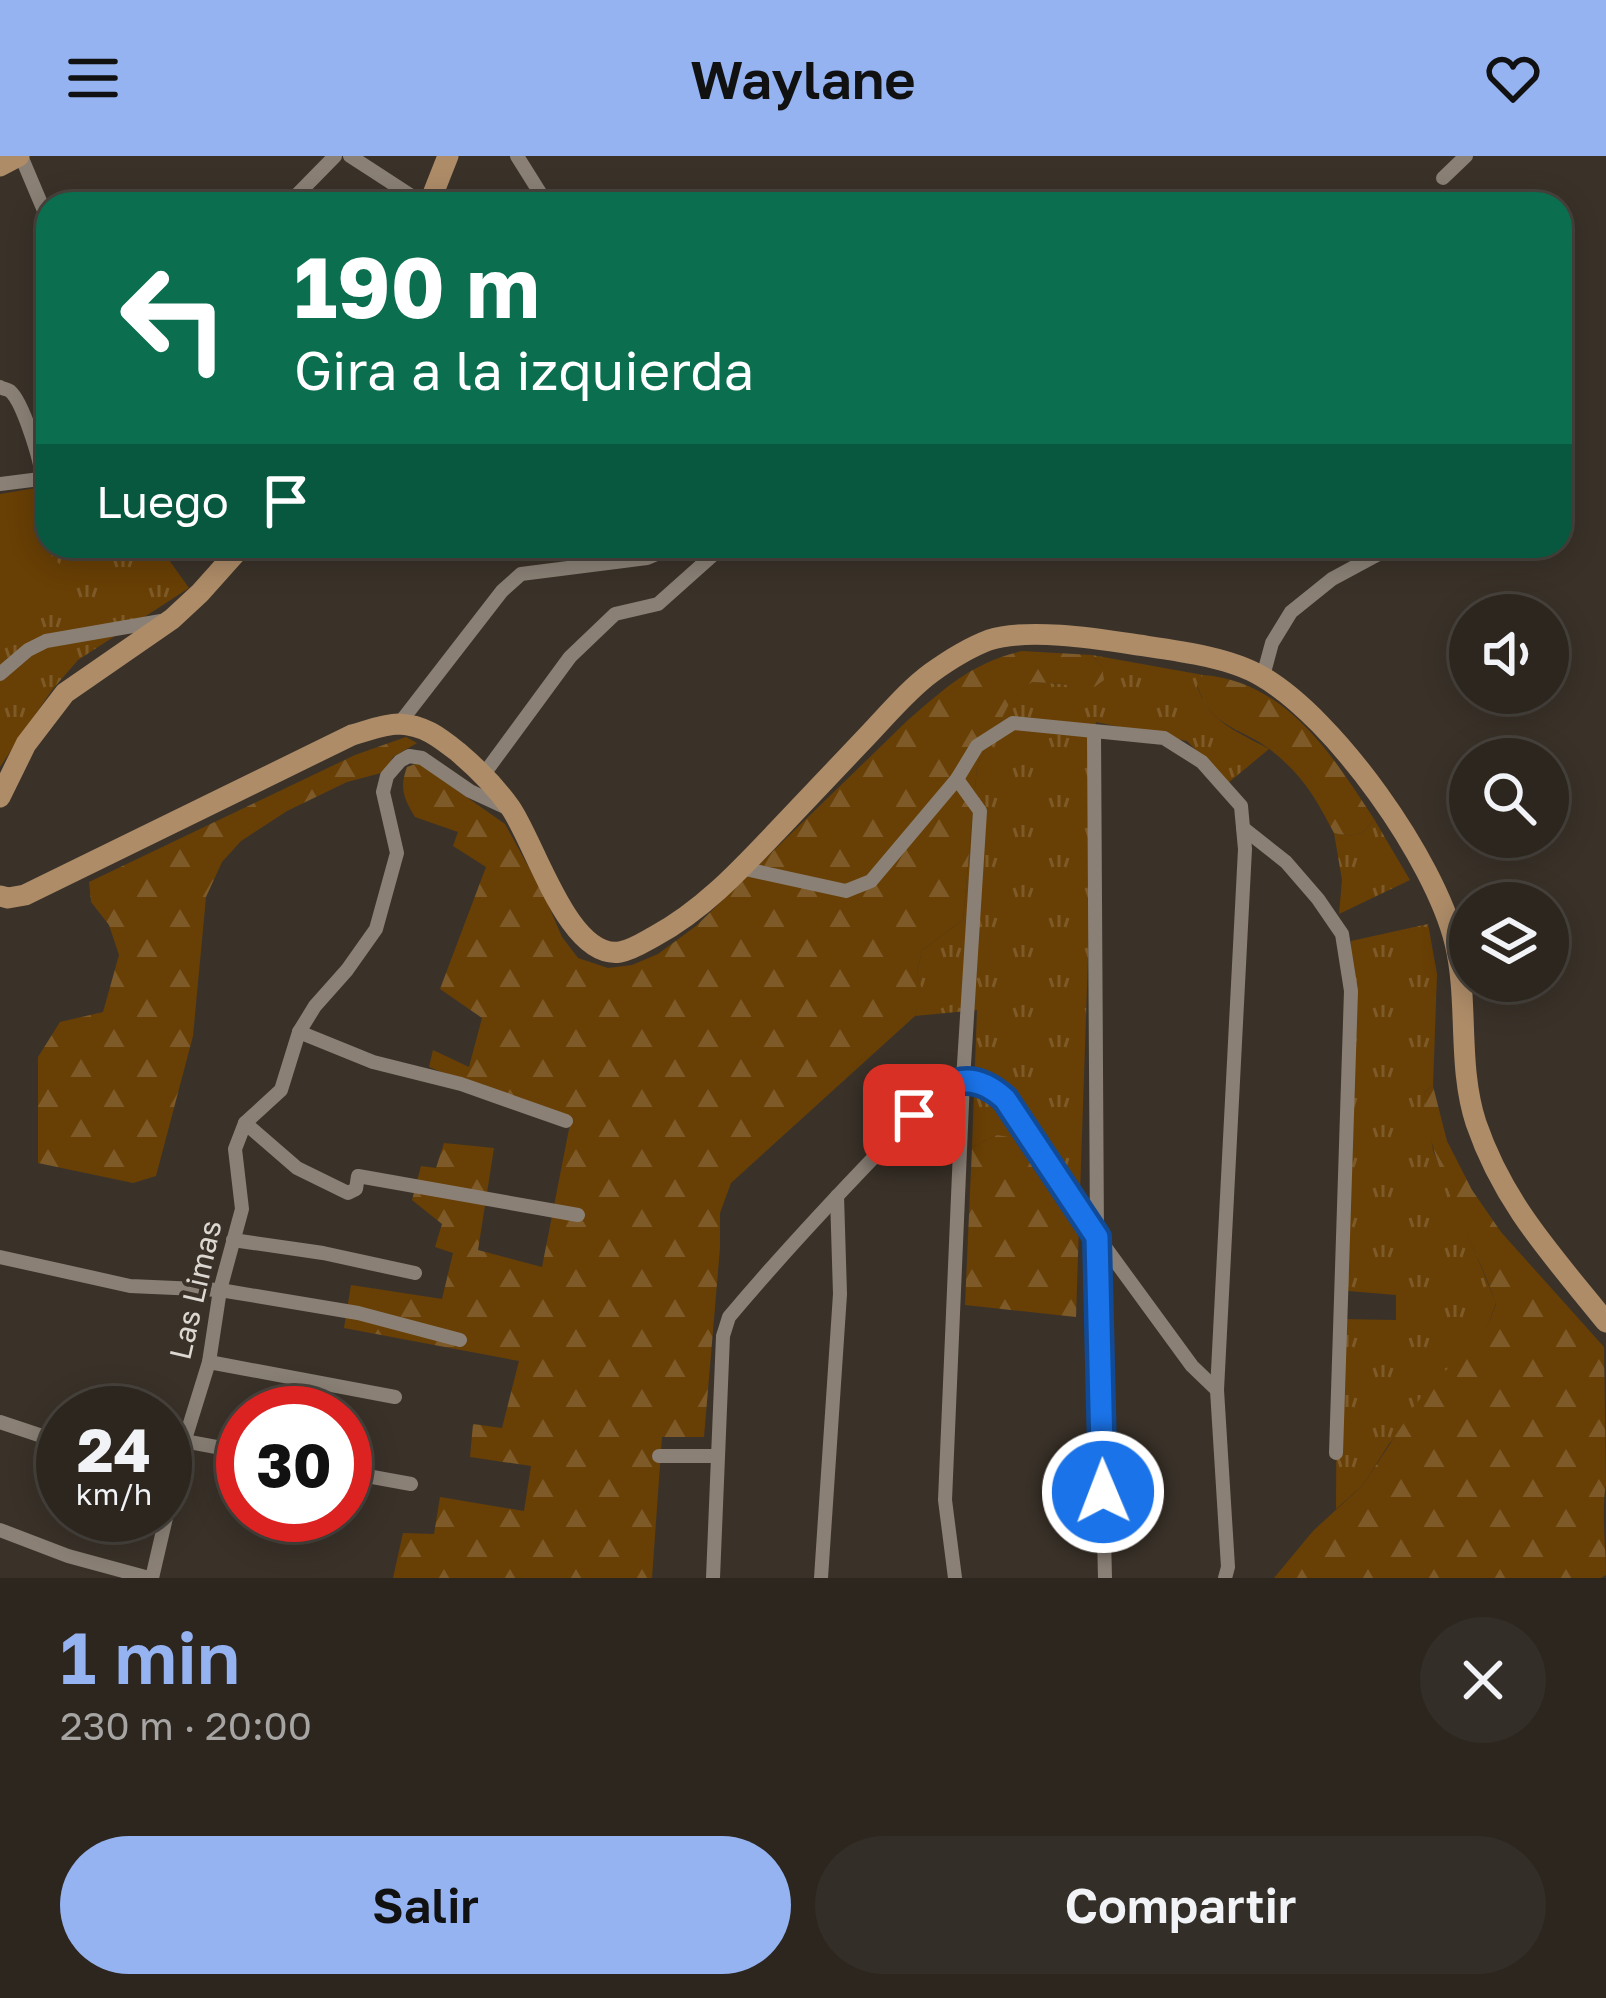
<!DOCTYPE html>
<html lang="es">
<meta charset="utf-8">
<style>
:root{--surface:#2c261f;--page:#342e28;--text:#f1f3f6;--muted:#a6a5a4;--line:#48433d;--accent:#95b2f1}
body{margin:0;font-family:"Golos Text",sans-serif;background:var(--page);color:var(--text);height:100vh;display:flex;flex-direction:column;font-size:45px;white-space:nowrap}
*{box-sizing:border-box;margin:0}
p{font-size:39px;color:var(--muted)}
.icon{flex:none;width:66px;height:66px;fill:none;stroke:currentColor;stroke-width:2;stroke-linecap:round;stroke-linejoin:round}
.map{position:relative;height:1422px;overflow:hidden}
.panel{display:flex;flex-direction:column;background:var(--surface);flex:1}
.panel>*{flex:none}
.banner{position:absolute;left:36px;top:36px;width:1536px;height:366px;border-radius:36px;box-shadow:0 6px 30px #0003,0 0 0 3px var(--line);background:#0b6e4f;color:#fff;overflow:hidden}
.fabs{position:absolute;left:1449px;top:438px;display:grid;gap:24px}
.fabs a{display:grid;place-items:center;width:120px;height:120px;border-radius:50%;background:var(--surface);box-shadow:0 6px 30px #0003,0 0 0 3px var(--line);font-size:60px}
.speed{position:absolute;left:36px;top:1230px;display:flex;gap:24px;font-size:60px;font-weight:700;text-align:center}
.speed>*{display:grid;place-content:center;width:156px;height:156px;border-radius:50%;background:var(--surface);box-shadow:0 6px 30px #0003,0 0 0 3px var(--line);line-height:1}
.speed small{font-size:30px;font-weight:400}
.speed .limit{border:18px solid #d22;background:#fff;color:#111}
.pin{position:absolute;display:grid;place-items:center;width:102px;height:102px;color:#fff;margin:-51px;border-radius:24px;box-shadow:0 6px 18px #0006}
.me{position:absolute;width:132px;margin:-66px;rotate:359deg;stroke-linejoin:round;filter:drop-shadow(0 0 9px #0008)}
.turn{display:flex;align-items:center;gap:42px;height:252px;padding:0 60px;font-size:54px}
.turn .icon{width:156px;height:156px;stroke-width:2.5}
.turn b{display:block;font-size:84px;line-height:102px}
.then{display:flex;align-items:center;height:114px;padding:0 60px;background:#0003;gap:24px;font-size:45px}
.round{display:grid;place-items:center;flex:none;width:126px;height:126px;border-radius:63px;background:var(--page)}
.summary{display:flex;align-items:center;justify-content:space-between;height:204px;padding:0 60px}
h1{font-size:72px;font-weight:600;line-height:90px;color:var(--accent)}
.primary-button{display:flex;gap:24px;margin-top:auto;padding:24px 60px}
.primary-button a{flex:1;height:138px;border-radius:72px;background:var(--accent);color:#111;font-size:48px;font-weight:600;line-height:138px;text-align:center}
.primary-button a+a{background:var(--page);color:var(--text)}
header{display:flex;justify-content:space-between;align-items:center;height:156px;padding:0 60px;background:var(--accent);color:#111;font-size:54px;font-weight:600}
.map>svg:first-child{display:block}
.grass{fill:url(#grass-tufts)}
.forest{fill:url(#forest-firs)}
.pitch{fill:#683f05}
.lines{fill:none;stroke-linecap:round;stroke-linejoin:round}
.minor{stroke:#8a8076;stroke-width:14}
.primary{stroke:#ae8c68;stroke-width:21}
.route-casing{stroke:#114b97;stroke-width:30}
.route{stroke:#1a73e8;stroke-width:21}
.labels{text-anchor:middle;stroke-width:9;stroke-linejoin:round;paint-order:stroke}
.street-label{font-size:30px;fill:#dcd7d1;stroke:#3a3229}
</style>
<header><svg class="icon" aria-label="menu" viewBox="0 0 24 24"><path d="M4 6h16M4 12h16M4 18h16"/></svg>Waylane<svg class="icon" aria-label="heart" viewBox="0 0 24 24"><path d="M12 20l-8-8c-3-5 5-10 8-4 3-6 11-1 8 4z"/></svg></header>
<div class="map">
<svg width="1606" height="1422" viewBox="0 0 1606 1422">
<defs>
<pattern id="grass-tufts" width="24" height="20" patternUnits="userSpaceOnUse" patternTransform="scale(3)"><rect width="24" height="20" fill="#683f05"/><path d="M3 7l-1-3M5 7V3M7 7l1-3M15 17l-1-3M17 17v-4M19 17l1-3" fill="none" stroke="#7d5a28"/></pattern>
<pattern id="forest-firs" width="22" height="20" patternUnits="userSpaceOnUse" patternTransform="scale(3)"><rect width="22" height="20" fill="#683f05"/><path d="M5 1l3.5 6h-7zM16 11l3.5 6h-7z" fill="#7d5a28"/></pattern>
</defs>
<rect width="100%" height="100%" fill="#3a3229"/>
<g class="grass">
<path d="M48 330V390H159L189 432 78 504 52 534 0 611V338Z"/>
<path d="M1092 499 1203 519 1197 530C1211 568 1235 574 1269 593L1228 627 1187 585 1096 566 1079 1067 1036 1002 997 979 972 991 977 854 915 860 921 834 917 816 922 794 963 764 977 611 1010 545 1032 526 1063 528 1090 534 1102 511Z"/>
<path d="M1374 663 1410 724 1339 758 1342 724 1334 677C1353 681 1363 681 1374 663Z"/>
<path d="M1428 768 1437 818 1433 930 1424 936 1433 994 1496 1147 1489 1167 1389 1288 1363 1329 1336 1353 1337 1163 1396 1164V1139L1337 1134 1351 785Z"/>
</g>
<g class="forest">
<path d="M1022 495 1092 499 1102 511 1104 524 1089 535 1063 528 1032 526 1010 546 977 611 963 764 922 794 917 816 922 834 915 860 731 1027 720 1057V1092L704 1281H662L652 1422H393L403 1377 434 1378 440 1341 524 1355 531 1310 470 1301 473 1268 502 1272 519 1205 344 1172 351 1129 442 1143 453 1097 435 1091 442 1068 412 1044 421 1010 436 1012 444 987 494 992 478 1094 542 1111 570 968 429 911 433 894 469 911 482 862 440 833 486 711 453 690 458 676 415 661C404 643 399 632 407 611L418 607 505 668 544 739 562 781 578 802 608 812 632 809 658 798 696 770 908 564C948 530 970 508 1022 495Z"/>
<path d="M1203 519C1286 525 1333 600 1374 663 1363 681 1353 681 1334 677 1315 641 1304 621 1272 595 1239 569 1213 575 1197 529Z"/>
<path d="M406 581 417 587 393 601 385 616 347 626 287 655 241 685 222 706 206 741 193 880 156 1020 133 1027 38 1007V901L60 866 103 856 119 799 109 769 91 746 89 726 355 599Z"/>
<path d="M1433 930 1447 985 1472 1034 1501 1076 1604 1191 1606 1328C1601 1357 1606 1389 1606 1419L1601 1422H1274L1313 1375 1363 1329 1419 1244 1489 1167 1496 1148C1474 1083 1424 1002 1424 936Z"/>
<path d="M997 979 1014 982 1036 1002 1079 1067 1076 1161 965 1149 972 991Z"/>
</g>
<path class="pitch" d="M1 347 68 417 0 482V349Z"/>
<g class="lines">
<g class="minor">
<path d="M21 0 48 64"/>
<path d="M350 0 424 48"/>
<path d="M517 0 547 48"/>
<path d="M1443 22 1466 0"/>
<path d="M288 48 335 0"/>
<path d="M0 231C3 233 7 233 10 235 23 246 41 305 42 322"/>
<path d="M0 328 48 322"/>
<path d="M1473 390 1484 391"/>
<path d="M0 518 28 494 46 485 161 465"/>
<path d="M1263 520 1272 487 1291 456 1332 423 1384 395 1419 390"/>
<path d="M399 568 502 435 521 418 647 402 675 390"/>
<path d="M1094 577 1097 1080 1105 1422"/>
<path d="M484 618 570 501 615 458 658 448 723 390"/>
<path d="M1243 672 1286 706 1318 743 1342 778 1351 835 1336 1297"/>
<path d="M741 712 846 735 871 725 957 623 977 590 1013 567 1164 582 1202 606 1241 650 1245 693 1217 1234 1228 1411 1225 1422"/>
<path d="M299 876 373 906 461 928 566 965"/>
<path d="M245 967 297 1012 348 1037 356 1033 358 1020 578 1059"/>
<path d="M233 1084 323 1097 415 1117"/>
<path d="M0 1101 130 1130 220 1134 358 1157 460 1184"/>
<path d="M209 1206 395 1241"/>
<path d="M0 1266 63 1287"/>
<path d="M184 1285 243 1296"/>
<path d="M659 1300H716"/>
<path d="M345 1316 411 1328"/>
<path d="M0 1374 68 1400 149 1422"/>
<path d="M152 1422 182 1293 209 1206 220 1134 242 1053 235 993 245 967 281 934 299 876 315 850 347 814 376 773 397 697 383 636 387 620 400 605 409 600 422 602 470 635 509 653"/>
<path d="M713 1422 723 1180 729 1161C777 1104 828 1049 880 995 896 977 920 947 938 934 962 917 986 926 1005 943L1097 1080 1192 1210 1217 1234"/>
<path d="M821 1422 840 1138 837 1040"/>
<path d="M955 1422 945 1344 963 924 980 655 957 623"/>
</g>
<g class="primary">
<path d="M0 10 19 0"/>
<path d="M429 48 448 0"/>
<path d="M0 641 26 588 65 537 172 463 200 437 242 390"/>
<path d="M0 740 8 742 25 739 352 579C367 575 383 568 399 568 424 569 439 581 458 596 478 613 495 630 510 651 535 686 568 804 620 796 632 794 644 786 655 780 703 754 740 714 777 675 808 642 839 610 870 577 889 557 908 534 931 517 949 504 968 492 989 484 1027 472 1093 482 1132 488 1171 494 1227 500 1261 520 1335 562 1435 704 1455 787 1469 845 1457 909 1476 967 1504 1049 1554 1101 1606 1166"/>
</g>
</g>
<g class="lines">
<g class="route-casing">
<path id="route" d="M914 959C944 928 967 909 1005 943L1097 1081 1103 1336"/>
</g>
<use href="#route" class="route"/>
</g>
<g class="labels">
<g class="street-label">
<text transform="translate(196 1134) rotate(-77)" y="10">Las Limas</text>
</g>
</g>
</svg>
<div class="fabs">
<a><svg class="icon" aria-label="sound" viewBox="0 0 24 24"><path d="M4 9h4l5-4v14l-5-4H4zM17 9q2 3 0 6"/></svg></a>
<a><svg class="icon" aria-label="search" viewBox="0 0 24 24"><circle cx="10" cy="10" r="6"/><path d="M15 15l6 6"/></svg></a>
<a><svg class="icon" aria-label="layers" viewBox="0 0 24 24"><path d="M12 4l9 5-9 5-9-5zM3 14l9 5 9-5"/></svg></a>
</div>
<div class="speed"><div>24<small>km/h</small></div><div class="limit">30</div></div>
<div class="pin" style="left:914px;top:959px;background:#d93025"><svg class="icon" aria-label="arrive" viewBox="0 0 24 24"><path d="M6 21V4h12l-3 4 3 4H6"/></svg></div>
<svg class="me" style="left:1103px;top:1336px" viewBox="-20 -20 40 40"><circle r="17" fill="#1a73e8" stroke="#fff" stroke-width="3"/><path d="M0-11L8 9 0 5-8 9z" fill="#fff"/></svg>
<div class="banner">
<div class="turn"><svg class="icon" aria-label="left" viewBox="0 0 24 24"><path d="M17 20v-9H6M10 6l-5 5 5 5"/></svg><div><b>190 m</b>Gira a la izquierda</div></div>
<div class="then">Luego<svg class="icon" aria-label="arrive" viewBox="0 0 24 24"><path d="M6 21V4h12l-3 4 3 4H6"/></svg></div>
</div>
</div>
<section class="panel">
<div class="summary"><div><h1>1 min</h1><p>230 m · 20:00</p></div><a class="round"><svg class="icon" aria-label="close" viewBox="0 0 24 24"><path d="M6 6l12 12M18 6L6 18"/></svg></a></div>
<div class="primary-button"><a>Salir</a><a>Compartir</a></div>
</section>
